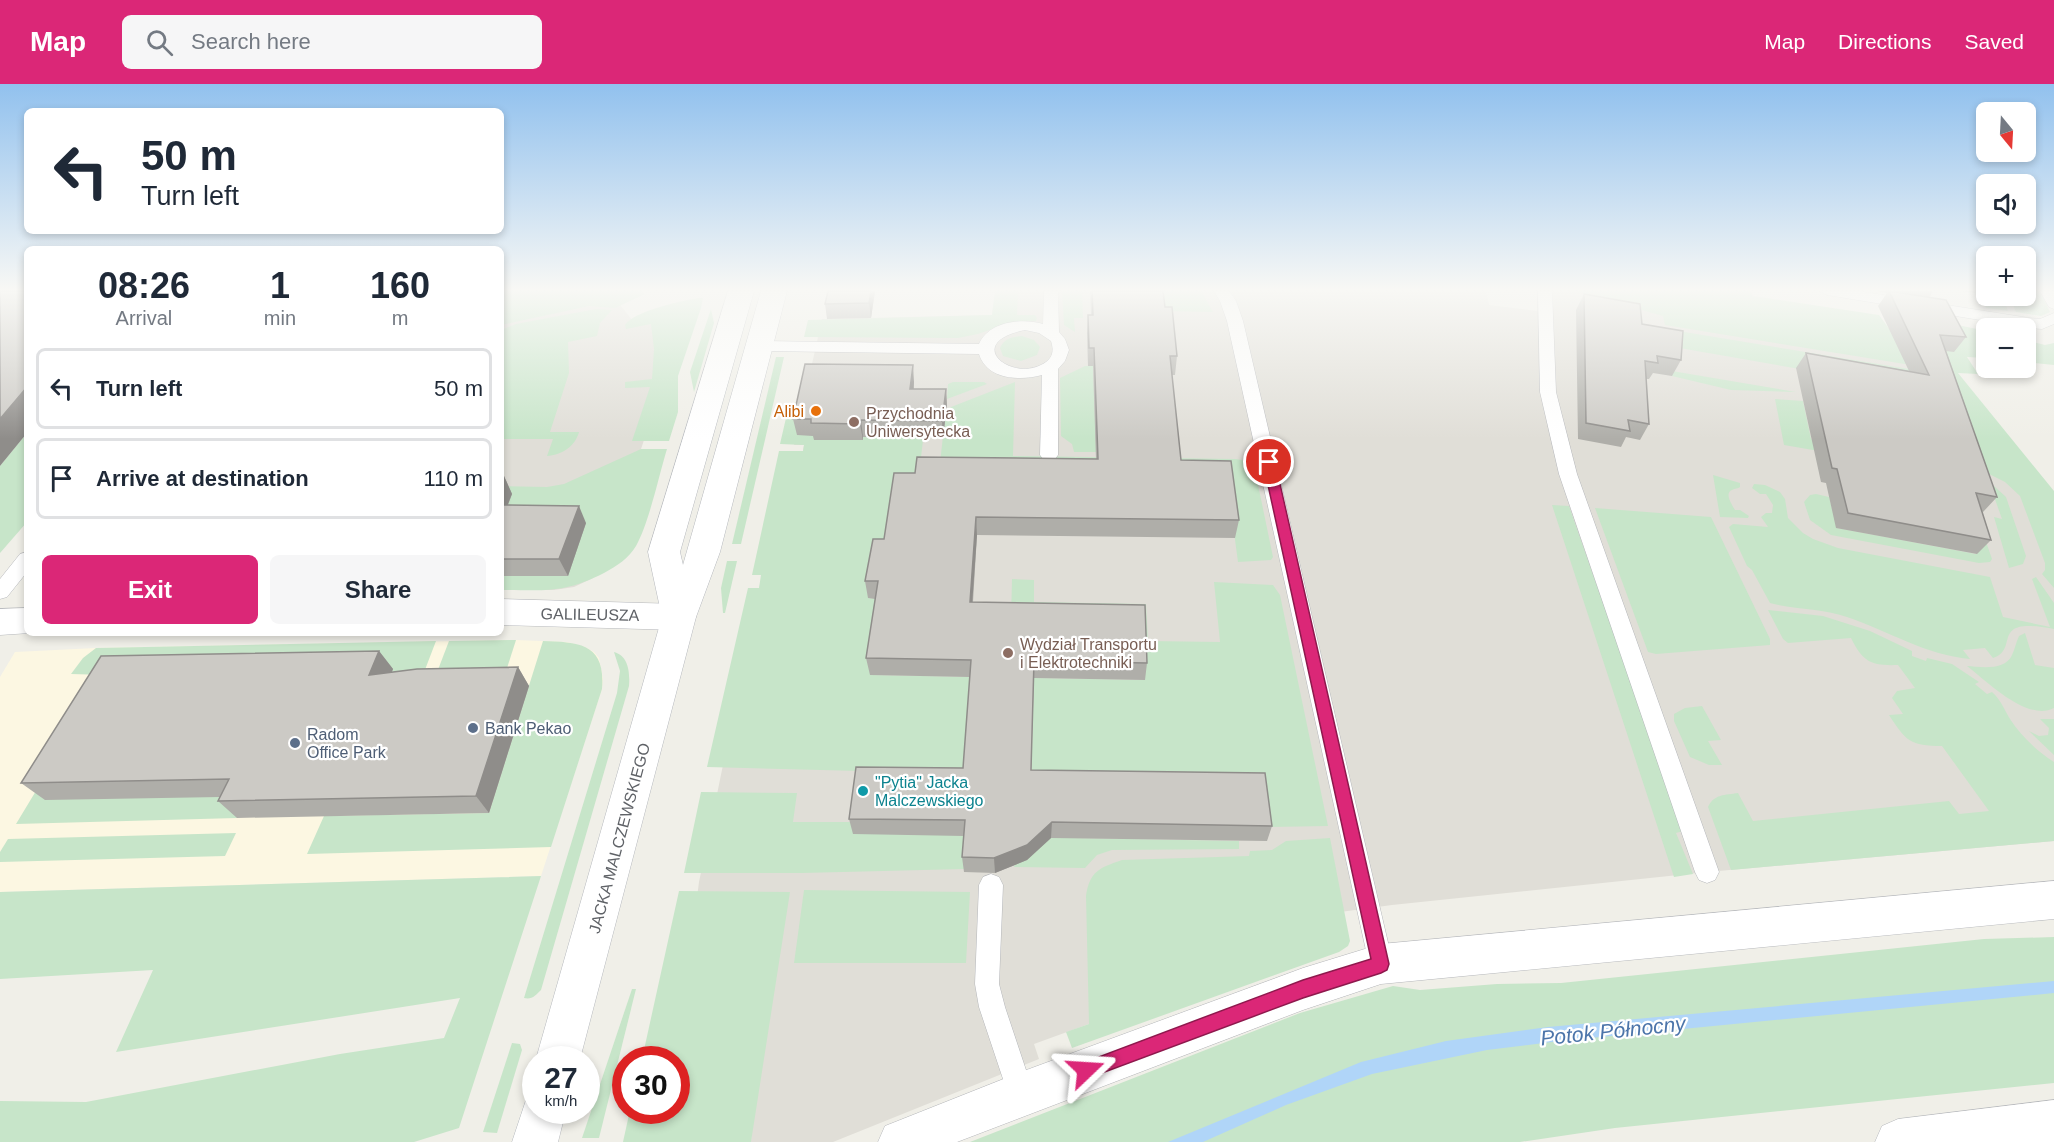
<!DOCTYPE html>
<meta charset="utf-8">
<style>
:root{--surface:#fff;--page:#f6f6f7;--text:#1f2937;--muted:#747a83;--line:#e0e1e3;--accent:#db2777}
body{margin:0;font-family:Helvetica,sans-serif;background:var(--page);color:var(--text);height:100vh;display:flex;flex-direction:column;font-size:22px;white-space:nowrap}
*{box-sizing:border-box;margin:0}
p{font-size:20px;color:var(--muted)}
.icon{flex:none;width:33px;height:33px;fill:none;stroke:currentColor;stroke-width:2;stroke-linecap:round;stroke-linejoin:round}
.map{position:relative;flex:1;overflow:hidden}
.panel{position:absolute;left:24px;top:162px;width:480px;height:390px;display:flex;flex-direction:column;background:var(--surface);border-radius:9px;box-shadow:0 3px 9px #0003}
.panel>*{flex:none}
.guide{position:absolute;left:24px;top:24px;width:480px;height:126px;border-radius:9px;box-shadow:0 3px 9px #0003;background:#fff;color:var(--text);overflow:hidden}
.needle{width:39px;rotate:162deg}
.controls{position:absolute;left:1976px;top:18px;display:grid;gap:12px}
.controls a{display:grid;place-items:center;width:60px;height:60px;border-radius:9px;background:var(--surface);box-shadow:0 3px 9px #0003;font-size:30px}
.speed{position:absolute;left:522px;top:962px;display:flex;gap:12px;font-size:30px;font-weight:700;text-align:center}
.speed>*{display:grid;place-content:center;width:78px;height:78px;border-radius:50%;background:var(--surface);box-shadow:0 3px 9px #0003;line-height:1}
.speed small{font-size:15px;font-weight:400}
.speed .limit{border:9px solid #d22;background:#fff;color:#111}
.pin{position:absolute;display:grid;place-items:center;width:51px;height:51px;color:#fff;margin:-26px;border:3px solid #fff;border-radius:50%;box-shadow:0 2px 6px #0007}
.me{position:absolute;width:66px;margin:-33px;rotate:70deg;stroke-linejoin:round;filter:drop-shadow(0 0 4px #0008)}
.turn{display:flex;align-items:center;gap:21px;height:126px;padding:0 18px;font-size:27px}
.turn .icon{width:78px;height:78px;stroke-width:2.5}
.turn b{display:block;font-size:42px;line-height:51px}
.eta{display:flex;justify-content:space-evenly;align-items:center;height:102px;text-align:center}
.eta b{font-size:36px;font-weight:800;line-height:42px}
.primary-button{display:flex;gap:12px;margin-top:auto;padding:12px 18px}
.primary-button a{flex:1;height:69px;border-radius:9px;background:var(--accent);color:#fff;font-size:24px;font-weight:800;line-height:69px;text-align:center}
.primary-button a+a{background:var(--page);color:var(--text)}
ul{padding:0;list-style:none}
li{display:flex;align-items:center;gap:18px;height:81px;margin:0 12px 9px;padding:0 6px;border:3px solid var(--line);border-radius:9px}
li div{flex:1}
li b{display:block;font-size:22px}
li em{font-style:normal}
header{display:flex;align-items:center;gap:36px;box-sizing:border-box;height:84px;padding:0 30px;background:var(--accent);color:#fff}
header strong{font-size:28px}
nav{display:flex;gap:33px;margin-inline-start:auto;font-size:21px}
.search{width:420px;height:54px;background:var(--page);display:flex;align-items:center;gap:15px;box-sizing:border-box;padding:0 21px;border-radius:9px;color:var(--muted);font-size:22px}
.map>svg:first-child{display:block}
.commercial{fill:#fcf7e2}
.education{fill:#e0ded7}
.green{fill:#c7e5c9}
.water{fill:#b0d5f8}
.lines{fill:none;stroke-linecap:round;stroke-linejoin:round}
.lane-casing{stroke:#b5b7bb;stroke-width:1}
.street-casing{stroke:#b5b7bb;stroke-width:1}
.secondary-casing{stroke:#b6b9be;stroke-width:1}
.lane{fill:#fff;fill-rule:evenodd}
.street{fill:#fff;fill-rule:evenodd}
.secondary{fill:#fff;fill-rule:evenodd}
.wall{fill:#afaea9}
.shaded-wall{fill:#8f8d8a}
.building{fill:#cccac5;stroke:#8f8d8a;stroke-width:1.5}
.route{fill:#db2777;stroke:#8e194d;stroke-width:1.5}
.food-dot{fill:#e8710a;stroke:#fff;stroke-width:2}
.education-dot{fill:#8d6e63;stroke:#fff;stroke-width:2}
.service-dot{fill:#5c6f8a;stroke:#fff;stroke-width:2}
.culture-dot{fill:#0f9aa8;stroke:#fff;stroke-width:2}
.labels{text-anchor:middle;stroke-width:4.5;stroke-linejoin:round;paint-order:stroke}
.food-label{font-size:16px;fill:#c56008;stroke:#fff;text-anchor:end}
.education-label{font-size:16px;fill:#785e54;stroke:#fff;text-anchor:start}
.street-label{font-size:16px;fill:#5f6267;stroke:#fff}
.service-label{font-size:16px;fill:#4e5e75;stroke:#fff;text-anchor:start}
.culture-label{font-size:16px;fill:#0d838f;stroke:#fff;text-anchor:start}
.near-water-label{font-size:21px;font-style:italic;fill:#4c75aa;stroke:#fff}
</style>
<header>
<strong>Map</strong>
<div class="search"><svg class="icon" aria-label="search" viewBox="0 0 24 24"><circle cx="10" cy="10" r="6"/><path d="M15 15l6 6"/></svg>Search here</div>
<nav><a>Map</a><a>Directions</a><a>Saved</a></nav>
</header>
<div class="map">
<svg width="2054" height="1058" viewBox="0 0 2054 1058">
<rect width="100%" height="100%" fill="#f0efe8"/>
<path class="commercial" d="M516 556 567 558 585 563 594 568 599 574 603 595 602 605 541 792 0 808V593L15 568 96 564Z"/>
<g class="education">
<path d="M501 207H622L621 222 632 236 676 220 664 296 637 377 593 494 574 503 554 506H501Z"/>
<path d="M995 207H1486L1489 221 1538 227 1537 207H1600L1928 273 2054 431V757L1707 788 1392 821 1281 836 1089 940 1034 960 1039 975 833 1058H751L752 1041 676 1026V975L699 798 786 374 803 367 804 361H794L822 235 992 231Z"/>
</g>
<g class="green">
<path d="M501 207H641L645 210 615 224 589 222 501 241Z"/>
<path d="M995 207H1018L1017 231H1035L1037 234 1036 237 1012 238 978 250 958 254 804 253 808 236 992 231Z"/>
<path d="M1062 207H1082L1083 234H1074L1075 248 1064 241Z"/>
<path d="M1160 207H1201L1213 228 1162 227Z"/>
<path d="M1576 207H1751L1753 212 1879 231 1890 246 1939 237 1986 247V274L1967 273 1978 290 1958 289 2054 407V504L2042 490 2045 486V479L2020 412 2005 398 1981 386 1917 282 1665 241 1663 232Z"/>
<path d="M1974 207H1986V212H2002L2008 227 1986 224Z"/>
<path d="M2025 207H2040L2050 228 2041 232 2016 228 2009 212H2025Z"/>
<path d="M698 214H703L701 224 678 292V328L669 357H632L650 303 625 304V298L652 295 654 265 651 240 626 245 625 241C634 227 681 217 698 214Z"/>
<path d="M596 225 612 226 600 239 597 252 568 258 569 289 550 348H579C575 363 561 371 547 372L553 355H501V246L516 240Z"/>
<path d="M711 225 714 239 694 308 690 288Z"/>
<path d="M1666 245 1915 286 1944 310 1668 262Z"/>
<path d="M1022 252 1034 256 1040 263 1037 271 1021 277 1003 272 1000 264C1004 254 1013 253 1022 252Z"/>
<path d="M2025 256 2045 261 2054 259V281L2025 278Z"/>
<path d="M776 273H784L741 460H732Z"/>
<path d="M1085 282H1093L1096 368H1074L1072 360 1061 352 1060 294Z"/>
<path d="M1672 287 1796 308 1731 306 1672 292Z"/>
<path d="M953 298H984L987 300 947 315 948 300Z"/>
<path d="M1015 298 1013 372 1236 375 1247 377 1256 391 1273 473 1271 476 1238 478 1227 396 938 397 946 325Z"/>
<path d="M1775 315 1803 317 1811 355 1865 375 1784 361Z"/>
<path d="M789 333H800L815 352 814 356H862L863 353 924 348 917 407 869 514 881 515 870 591 972 593 965 701 860 687 707 683 748 504H759L761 491H752L779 367H803L804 361 780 360 786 334Z"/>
<path d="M27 349V438L0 469V382Z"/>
<path d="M641 365H667C659 391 649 439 636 462 629 474 617 482 604 489 563 510 545 506 501 506V402L547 403 564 400Z"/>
<path d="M1713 391 1740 399V403C1738 405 1735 404 1732 406 1724 409 1732 421 1735 426H1740L1749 432 1748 434 1720 433Z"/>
<path d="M1754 400 1765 401 1780 408 1785 415 1788 434 1803 449 1813 455 1838 464 1990 493 2003 533 2050 543 2032 495 2036 493 2054 519V545C1987 532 2021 565 1993 574L1985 564 1963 566 1970 575C1925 571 1889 547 1847 533 1822 524 1796 526 1770 519L1752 486 1747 482 1729 443 1733 440 1768 443 1761 433 1766 429H1772L1773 421 1766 410H1760L1752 404Z"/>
<path d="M1994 402 2006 413 2026 472 2023 480 2009 484 1994 433 2002 435 1991 404Z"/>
<path d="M1816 410 1829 413 1837 444 1976 470 1975 426 1992 475 1990 478 1979 479 1831 451 1810 436 1804 418 1810 411Z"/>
<path d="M1552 421 1569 422 1683 747 1676 749 1693 790 1674 793Z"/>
<path d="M1595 424 1711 433 1770 555V561L1656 570 1648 568Z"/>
<path d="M727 477H737L725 529H723L721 504Z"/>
<path d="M1012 495 1034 496V518L1146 520 1148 557 1220 558 1214 498 1273 501 1280 511 1328 742 1265 743 1031 702 1034 594 1144 596 1011 536Z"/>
<path d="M1768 526 1823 532 1870 547 1912 567V572L1926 577 1927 574 1952 580 1979 598 1975 600 1987 610 1992 608C2001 616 2004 625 2010 635 2021 652 2037 667 2054 678V757L1731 786 1708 723C1714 710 1725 711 1738 709L1753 737 1949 717 1959 730 1989 727 1942 662C1910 662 1906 657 1889 631L1903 630 1892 614 1897 607 1915 604 1898 581C1871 582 1863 578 1851 554L1788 559 1783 555Z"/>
<path d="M2025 549 2035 581 2054 584V624C2027 638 1988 598 1967 582 1981 583 2005 587 2012 571 2015 565 2016 558 2019 552Z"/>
<path d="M516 556 501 603 431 604 449 557Z"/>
<path d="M436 557 418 604 385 605 393 585 248 712 237 734 16 740 106 591 71 590 83 574 96 564Z"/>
<path d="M543 557C580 558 606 560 602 605L551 763 307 770 324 732 489 729Z"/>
<path d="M614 568C629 572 630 589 629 602L541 906C536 911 532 916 524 914L617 609 620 587Z"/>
<path d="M1702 622 1721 656 1708 657 1722 681H1709L1690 673 1674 637V630L1685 624Z"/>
<path d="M2040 635H2054V671L2029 647 2039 652 2048 651 2049 644Z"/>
<path d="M701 708 797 709 793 738H854L967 752 964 785 802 789H684Z"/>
<path d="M236 749 225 772 0 778V768L8 755Z"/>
<path d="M1017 753 1239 757V765L1112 766 1097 771 1085 784 1014 783 1015 780 1027 776 1034 769Z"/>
<path d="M1330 754 1350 857 1348 862 1339 868 1072 964 1066 948 1089 940 1086 812C1090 787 1099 784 1122 776L1249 772 1250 767 1272 766 1286 757Z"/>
<path d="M541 792 459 1044 414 1058H0V1017L86 1018 340 970 444 954 460 914 116 968 153 886 0 895V808Z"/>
<path d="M804 806 970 808 966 879H794Z"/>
<path d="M679 807 790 808 751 1058H623L630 1026H676V975H642Z"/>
<path d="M2054 853V999L1615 1044 1520 1058H970L1300 929 1393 902 1420 906 1497 900 1561 899 1984 855Z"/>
<path d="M632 905H636L599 1054H582Z"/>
<path d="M512 959 520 960 522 966 497 1049 483 1048Z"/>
</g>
<path class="water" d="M2054 897V909L1560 957 1487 966 1372 990 1286 1021 1203 1058H1168L1361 978 1446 957 1548 943Z"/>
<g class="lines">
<g class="lane-casing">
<g id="lane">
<path d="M1044 207H1058L1059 248 1065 255 1069 266 1065 277 1058 285V371L1055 375H1043L1040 371 1042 291C1020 297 987 296 979 270L759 267 751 262 759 257 979 260C989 237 1022 234 1043 240ZM1025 246 1039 249 1051 257C1054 266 1053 273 1046 278 1014 301 960 259 1025 246Z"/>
<path d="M1214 207H1229L1236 217 1243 237 1393 880 1390 888 1381 892 1372 888 1369 880 1227 237 1220 217Z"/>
<path d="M1538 207H1552L1556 308 1577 390 1719 788 1715 796 1707 799 1699 796 1695 788 1559 390 1540 308Z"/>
<path d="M1820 207H1858L2029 234 2040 235 2054 229V240L2042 245 2029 244 1827 211Z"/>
<path d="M2040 207H2054V225L2049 223Z"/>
<path d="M27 468V488L7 513 0 515V495L20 470Z"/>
<path d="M991 790 999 793 1003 801 999 900 1005 923 1034 1010 1030 1019 1021 1023 1012 1019 1008 1010 979 923 975 900 979 801 983 793Z"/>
</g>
</g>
<g class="street-casing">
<g id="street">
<path d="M501 515 679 520 691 524 696 533 691 542 679 546 501 541Z"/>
<path d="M27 524V549H30L0 551V525Z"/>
<path d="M2054 797V835L1381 900 1303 926 957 1058H878L885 1042 1021 988 1303 884 1381 860Z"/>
<path d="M2054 1016V1058H1875L1882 1042 1898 1035Z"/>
</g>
</g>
<g class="secondary-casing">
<g id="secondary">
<path d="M728 207H754L680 468 683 481 761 207H787L720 468 696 533 580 975H536L662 533 648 468Z"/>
<path d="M536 1007V1026H566L558 1058H512L528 1010Z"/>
</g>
</g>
<use href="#lane" class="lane"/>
<use href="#street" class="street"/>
<use href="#secondary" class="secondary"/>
</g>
<g class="wall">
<path d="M828 207H875L871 234 827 235 825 220Z"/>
<path d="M1090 207H1163L1165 223 1177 272 1175 291H1172L1181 376 1239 436 1235 454 977 451 973 518 1147 579 1145 596 1034 594 1031 686 1272 742 1267 757 1051 754 1027 776 995 789 964 788 962 773 964 752 853 750 849 735 963 684 970 593 870 591 866 574 875 515 868 514 865 497 915 389 1096 375 1093 282H1088L1087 249 1088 231H1091Z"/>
<path d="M1875 207H1932V209L1929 214 1966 253 1954 268 1946 267 1997 413 1983 428 1982 427 1991 456 1977 470 1836 444 1826 399 1821 398 1796 284 1806 269 1909 287 1878 222 1887 209Z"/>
<path d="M1961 207H1977L1975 209Z"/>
<path d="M1584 210 1642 240 1681 276 1672 292 1653 289 1649 295H1646L1649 340 1640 356 1626 353 1621 363 1578 355 1576 226Z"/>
<path d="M914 298V305H946L947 322 943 353H863V356H814L813 352 797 351 793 335Z"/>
<path d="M501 392H504L512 410 508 421 586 439 568 492H501Z"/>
<path d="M379 567 393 585 392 588 518 583 529 602 489 729 237 734 218 717 220 713 45 716 21 699Z"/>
</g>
<g class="shaded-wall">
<path d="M871 207H875L871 234 869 219Z"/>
<path d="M913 281 914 298 912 321 910 305Z"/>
<path d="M27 303V349L0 382V335Z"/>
<path d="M946 305 947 322 943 353 942 337Z"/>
<path d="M861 336 863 353V356L860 340Z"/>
<path d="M504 392 512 410 501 437V398Z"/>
<path d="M579 422 586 439 568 492 559 475Z"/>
<path d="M976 433 977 451 971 536 970 518Z"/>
<path d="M379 567 393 585 383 610 369 591Z"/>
<path d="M518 583 529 602 489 729 476 712Z"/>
<path d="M1052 738 1051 754 1027 776 995 789 994 774Z"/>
</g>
<g class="building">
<path d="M0 207H27V303L0 335Z"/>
<path d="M828 207H871L869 219 825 220Z"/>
<path d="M1092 207H1163L1165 223H1172L1177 272H1170L1181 376 1231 377 1239 436 976 433 970 518 1145 521 1147 579 1034 577 1031 686 1265 689 1272 742 1052 738 1027 761 994 774 962 773 965 736 849 735 856 683 963 684 971 576 866 574 878 497H865L873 455H884L894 389H915L917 373 1098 375 1094 264H1089L1088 231H1093Z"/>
<path d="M1889 207 1946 216 1966 253 1940 251 1997 413 1976 409 1991 456 1848 429 1837 385 1832 384 1806 269 1929 291Z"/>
<path d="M1584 210 1640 220 1642 240 1683 247 1681 276 1657 272 1658 279 1645 277 1649 340 1628 336 1630 347 1586 339Z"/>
<path d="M805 280 913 281 910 305H946L942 337 861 336 860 340 811 339V335H793Z"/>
<path d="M501 421 579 422 559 475H501Z"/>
<path d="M379 567 369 591 417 585 518 583 476 712 218 717 229 695 21 699 101 572Z"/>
</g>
<linearGradient id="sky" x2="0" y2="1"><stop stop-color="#91c1ee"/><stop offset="0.58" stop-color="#f8f8f5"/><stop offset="1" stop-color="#f8f8f5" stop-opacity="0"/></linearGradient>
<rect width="2054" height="355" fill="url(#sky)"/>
<path class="route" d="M1269 373 1275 378 1389 880 1387 886 1381 889 1303 914 1086 995 1080 992 1077 986 1080 980 1303 896 1371 875 1263 378Z"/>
<circle class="food-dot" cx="816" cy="327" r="6"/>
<g class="education-dot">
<circle cx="854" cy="338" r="6"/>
<circle cx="1008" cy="569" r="6"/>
</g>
<g class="service-dot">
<circle cx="473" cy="644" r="6"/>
<circle cx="295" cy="659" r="6"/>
</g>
<circle class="culture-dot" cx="863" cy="707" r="6"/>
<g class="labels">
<g class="food-label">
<text x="804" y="333">Alibi</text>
</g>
<g class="education-label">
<text x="866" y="335">Przychodnia<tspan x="866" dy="18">Uniwersytecka</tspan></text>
<text x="1020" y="566">Wydział Transportu<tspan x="1020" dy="18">i Elektrotechniki</tspan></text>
</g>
<g class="street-label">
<text transform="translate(590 530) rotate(1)" y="6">GALILEUSZA</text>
<text transform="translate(619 754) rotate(-75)" y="6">JACKA MALCZEWSKIEGO</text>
</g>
<g class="service-label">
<text x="485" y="650">Bank Pekao</text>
<text x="307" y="656">Radom<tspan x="307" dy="18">Office Park</tspan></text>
</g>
<g class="culture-label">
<text x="875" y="704">"Pytia" Jacka<tspan x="875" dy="18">Malczewskiego</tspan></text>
</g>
<g class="near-water-label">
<text transform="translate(1613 947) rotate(-6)" y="7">Potok Północny</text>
</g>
</g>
</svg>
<div class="controls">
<a><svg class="needle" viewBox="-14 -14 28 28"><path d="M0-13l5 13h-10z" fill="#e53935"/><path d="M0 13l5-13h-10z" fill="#747a83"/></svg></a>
<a><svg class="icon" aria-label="sound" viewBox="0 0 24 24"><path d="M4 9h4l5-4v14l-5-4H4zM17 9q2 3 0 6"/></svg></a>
<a>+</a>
<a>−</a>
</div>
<div class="speed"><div>27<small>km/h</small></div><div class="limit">30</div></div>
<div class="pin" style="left:1269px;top:378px;background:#d93025"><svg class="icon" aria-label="arrive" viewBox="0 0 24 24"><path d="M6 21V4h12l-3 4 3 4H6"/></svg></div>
<svg class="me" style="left:1086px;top:986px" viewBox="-20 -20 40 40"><path d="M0-17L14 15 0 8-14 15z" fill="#db2777" stroke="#fff" stroke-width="4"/></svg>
<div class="guide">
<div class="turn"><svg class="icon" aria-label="left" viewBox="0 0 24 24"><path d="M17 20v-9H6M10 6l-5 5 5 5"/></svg><div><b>50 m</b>Turn left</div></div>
</div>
<section class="panel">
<div class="eta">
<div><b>08:26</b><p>Arrival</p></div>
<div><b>1</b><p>min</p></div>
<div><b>160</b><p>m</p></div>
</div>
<ul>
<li><svg class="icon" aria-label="left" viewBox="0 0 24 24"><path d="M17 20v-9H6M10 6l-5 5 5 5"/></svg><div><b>Turn left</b></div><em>50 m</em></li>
<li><svg class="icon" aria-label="arrive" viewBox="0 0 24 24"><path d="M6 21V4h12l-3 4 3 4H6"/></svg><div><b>Arrive at destination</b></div><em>110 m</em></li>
</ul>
<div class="primary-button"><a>Exit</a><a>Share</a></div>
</section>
</div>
